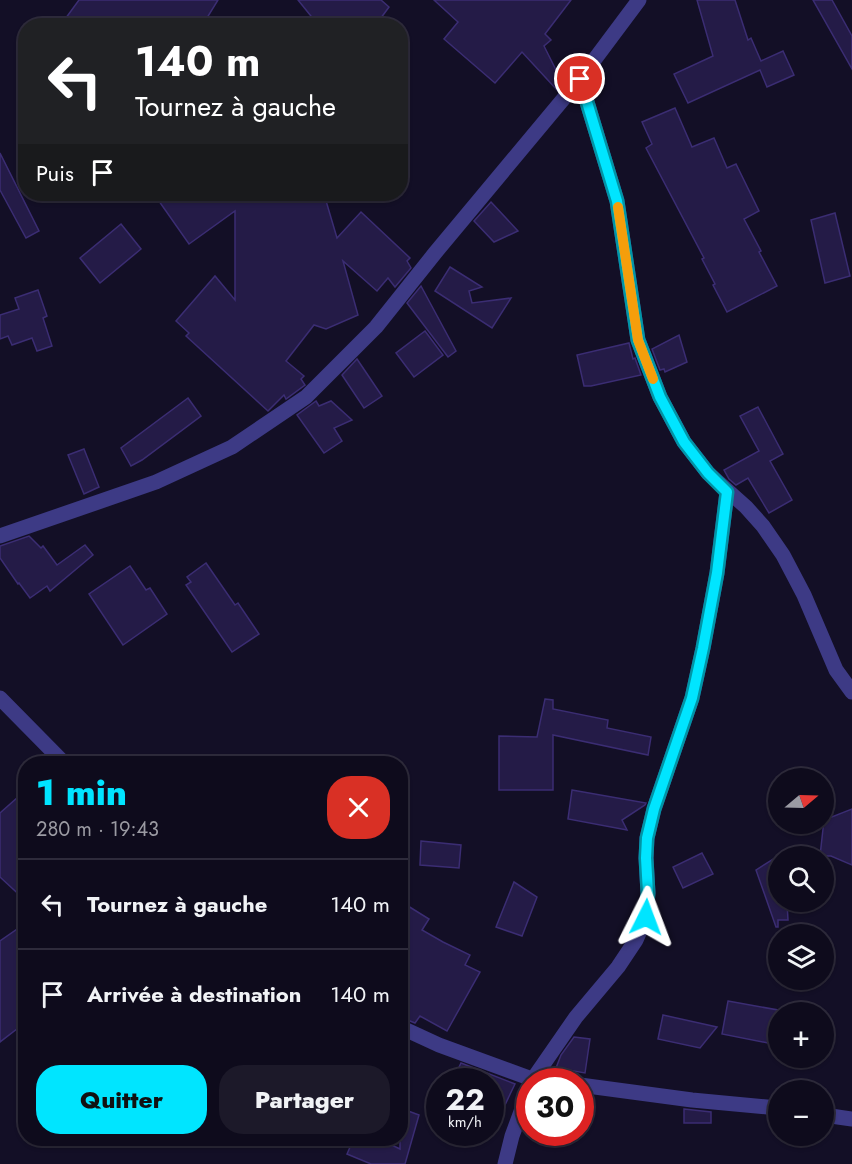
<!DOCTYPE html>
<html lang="fr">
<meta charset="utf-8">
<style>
:root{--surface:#0e0b1c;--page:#1c1929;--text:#f1f3f6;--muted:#9b9ba3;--line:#2e2b3b;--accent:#00e5ff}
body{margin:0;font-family:Jost,sans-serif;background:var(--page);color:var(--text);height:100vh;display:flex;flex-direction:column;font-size:22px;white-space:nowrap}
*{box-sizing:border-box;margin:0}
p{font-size:20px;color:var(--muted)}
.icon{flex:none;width:33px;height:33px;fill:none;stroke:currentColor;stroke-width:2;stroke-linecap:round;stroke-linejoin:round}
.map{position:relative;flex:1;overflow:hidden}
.side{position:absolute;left:18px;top:756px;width:390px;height:390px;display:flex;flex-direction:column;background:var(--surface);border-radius:24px;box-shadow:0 2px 4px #0004,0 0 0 2px var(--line)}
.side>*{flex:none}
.top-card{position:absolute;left:18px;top:18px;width:390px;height:183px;border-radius:24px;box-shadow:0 2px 4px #0004,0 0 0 2px var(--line);background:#202124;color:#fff;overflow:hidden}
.needle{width:39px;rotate:71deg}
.tools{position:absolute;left:768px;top:768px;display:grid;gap:12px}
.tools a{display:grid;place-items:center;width:66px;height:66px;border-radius:50%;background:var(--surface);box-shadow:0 2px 4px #0004,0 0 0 2px var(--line);font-size:30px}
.speed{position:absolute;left:426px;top:1068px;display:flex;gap:12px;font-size:30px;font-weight:700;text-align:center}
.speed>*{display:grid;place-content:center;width:78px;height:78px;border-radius:50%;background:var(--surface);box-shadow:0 2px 4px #0004,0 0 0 2px var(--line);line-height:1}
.speed small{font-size:15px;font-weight:400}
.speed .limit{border:9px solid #d22;background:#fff;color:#111}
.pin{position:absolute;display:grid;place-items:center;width:51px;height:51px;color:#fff;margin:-26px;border:3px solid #fff;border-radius:50%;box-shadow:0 2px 6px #0007}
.me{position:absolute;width:66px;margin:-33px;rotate:3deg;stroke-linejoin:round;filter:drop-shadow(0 0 4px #0008)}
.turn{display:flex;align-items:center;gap:21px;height:126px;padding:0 18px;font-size:27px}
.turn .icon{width:78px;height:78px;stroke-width:2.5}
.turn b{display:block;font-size:42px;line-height:51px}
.then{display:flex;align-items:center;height:57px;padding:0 18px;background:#0003;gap:12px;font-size:22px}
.round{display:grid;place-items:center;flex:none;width:63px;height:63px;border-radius:24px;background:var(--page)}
.head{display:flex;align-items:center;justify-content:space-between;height:102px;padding:0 18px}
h1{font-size:36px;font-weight:800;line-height:45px;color:var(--accent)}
.button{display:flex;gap:12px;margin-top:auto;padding:12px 18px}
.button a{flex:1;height:69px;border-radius:24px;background:var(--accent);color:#111;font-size:24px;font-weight:800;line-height:69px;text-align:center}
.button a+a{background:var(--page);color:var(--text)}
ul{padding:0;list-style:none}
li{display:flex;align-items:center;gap:18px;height:90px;padding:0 18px;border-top:2px solid var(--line)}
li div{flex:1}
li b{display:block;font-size:22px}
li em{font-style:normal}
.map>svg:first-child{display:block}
.building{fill:#241b47;stroke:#3b2d73;stroke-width:1.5}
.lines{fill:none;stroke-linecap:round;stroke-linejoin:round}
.minor{stroke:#3d3a85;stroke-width:15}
.route-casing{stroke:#0095a6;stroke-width:15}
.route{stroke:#00e5ff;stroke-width:10}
.slow{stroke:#f59e0b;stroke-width:10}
</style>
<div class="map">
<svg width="852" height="1164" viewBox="0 0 852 1164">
<rect width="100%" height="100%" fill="#130f26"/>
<g class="building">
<path d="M79 0H218L202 26H60Z"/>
<path d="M298 0H381L389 7 375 26H319Z"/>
<path d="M434 0H571L545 34 551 40 544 46 563 84 558 91 522 52 495 83 444 39 458 22Z"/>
<path d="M697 0H735L748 40 751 38 761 61 783 51 794 75 767 87 760 70 688 103 674 74 713 56Z"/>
<path d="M813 0H832L852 36V69Z"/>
<path d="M675 108 692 147 714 138 727 168 736 164 759 211 744 219 761 251 759 252 777 286 727 312 713 285 715 284 702 259 704 258 646 148 652 144 642 122Z"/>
<path d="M0 153 39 231 26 238 0 190Z"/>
<path d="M154 194H324L337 238 361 212 410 258 407 261 411 268 395 287 388 278 377 291 343 261 358 315 326 329 314 325 286 361 304 376 301 379 305 385 286 399 284 395 268 411 186 336 189 333 176 321 215 276 235 300V211L189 244Z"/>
<path d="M491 202 518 231 494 242 474 221Z"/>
<path d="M835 213 850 276 825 283 811 220Z"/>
<path d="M121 224 141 249 100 283 80 258Z"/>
<path d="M450 267 482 287 469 291 472 303 511 298 492 328 435 291Z"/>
<path d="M421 286 456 351 448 357 407 303Z"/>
<path d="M38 290 47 316 43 318 52 346 37 351 32 338 12 345 8 336 0 339V315L19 309 15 298Z"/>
<path d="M425 331 443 355 414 377 396 353Z"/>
<path d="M679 335 687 362 665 372 664 369 660 370 652 349Z"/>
<path d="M629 343 633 359 635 358 641 375 591 386H584L577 355Z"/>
<path d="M357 359 382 396 364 408 342 375Z"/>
<path d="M188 398 201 416 142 460 131 466 121 448Z"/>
<path d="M316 401 319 406 331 401 352 420 334 428 342 441 324 453 297 415Z"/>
<path d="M758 407 783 454 770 461 792 500 769 513 748 478 736 485 729 479 724 470 759 451 740 416Z"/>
<path d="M84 449 99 487 84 494 68 455Z"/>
<path d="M29 536 41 548 43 546 57 565 85 545 93 555 50 591 47 586 30 598 19 583 18 584 0 558V546Z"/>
<path d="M206 563 235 605 238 603 259 634 232 652 186 585 191 582 187 577Z"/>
<path d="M130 566 146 590 150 588 167 614 123 645 89 594Z"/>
<path d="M545 699 553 700V709L608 720 607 728 651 737 648 755 553 735V790H499V736L537 737Z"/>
<path d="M26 790V901L0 877V813Z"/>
<path d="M572 790 646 803 645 805 622 820 627 830 568 819Z"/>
<path d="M852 809V865L831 856H820L824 820Z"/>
<path d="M421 841 461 845 459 868 420 865Z"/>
<path d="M702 853 713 874 683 888 673 867Z"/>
<path d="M778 856V902H787L788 920H778V927H776L756 870Z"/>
<path d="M514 882 537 897 522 936 496 927Z"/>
<path d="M408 906 429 919 422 930 443 942 470 955 465 965 480 972 447 1031 420 1016 415 1023 400 1017V919Z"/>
<path d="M26 923V1022L0 1042V941Z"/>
<path d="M728 1001 778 1010V1045L722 1034Z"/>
<path d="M663 1015 717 1027 700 1048 658 1039Z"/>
<path d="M574 1037 590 1039 585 1073 556 1068 561 1055Z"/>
<path d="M461 1063 515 1084 490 1136V1082H452Z"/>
<path d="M400 1108 419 1115 405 1164H371L347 1154 354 1138H377L400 1149Z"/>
<path d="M684 1109 711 1112V1123H684Z"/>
</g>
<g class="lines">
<g class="minor">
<path d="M580 79 617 201 638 340 660 397 684 442 708 473 746 507 763 526 783 555 804 595 836 670 852 692"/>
<path d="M0 536 156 482 232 447 306 397 376 327 435 253 580 79 639 0"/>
<path d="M0 698 65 764"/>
<path d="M400 1027 439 1045 532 1079 553 1082"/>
<path d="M531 1082 576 1017 618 967 636 940 646 917 648 893 646 858 647 838 654 809 692 698 703 648 717 573 727 492"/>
<path d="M580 1085 692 1100 778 1108"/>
<path d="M824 1115 852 1119"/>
<path d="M505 1164 512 1136 530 1087"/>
</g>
</g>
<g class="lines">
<g class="route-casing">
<path id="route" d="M580 79 617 201 638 340 660 397 684 442 708 473 727 492 717 573 703 648 692 698 654 809 647 838 646 858 648 893 646 917"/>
</g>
<use href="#route" class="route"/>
<path class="slow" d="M618 207 638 340 653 379"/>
</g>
</svg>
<div class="tools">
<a><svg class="needle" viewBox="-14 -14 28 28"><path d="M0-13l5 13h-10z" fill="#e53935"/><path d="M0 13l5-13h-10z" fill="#9b9ba3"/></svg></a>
<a><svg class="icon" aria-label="search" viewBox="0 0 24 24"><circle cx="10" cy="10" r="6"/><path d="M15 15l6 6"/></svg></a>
<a><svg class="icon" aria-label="layers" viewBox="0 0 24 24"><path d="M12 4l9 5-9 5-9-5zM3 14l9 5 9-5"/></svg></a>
<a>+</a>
<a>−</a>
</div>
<div class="speed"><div>22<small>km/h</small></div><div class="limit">30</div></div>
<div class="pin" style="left:580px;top:79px;background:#d93025"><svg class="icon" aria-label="arrive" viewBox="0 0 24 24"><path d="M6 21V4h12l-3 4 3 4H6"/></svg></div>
<svg class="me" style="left:646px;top:917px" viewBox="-20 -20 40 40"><path d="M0-17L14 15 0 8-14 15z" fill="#00e5ff" stroke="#fff" stroke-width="4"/></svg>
<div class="top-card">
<div class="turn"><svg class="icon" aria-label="left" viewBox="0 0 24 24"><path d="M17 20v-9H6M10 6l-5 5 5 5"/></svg><div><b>140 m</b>Tournez à gauche</div></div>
<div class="then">Puis<svg class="icon" aria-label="arrive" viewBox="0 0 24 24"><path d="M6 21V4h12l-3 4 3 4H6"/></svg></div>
</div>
<section class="side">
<div class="head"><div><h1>1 min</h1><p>280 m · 19:43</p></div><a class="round" style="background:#d93025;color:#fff"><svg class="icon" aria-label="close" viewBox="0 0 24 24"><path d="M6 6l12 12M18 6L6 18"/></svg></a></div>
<ul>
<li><svg class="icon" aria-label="left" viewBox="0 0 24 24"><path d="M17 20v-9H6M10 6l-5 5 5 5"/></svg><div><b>Tournez à gauche</b></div><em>140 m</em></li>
<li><svg class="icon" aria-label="arrive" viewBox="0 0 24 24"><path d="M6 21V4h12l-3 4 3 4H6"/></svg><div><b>Arrivée à destination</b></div><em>140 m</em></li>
</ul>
<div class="button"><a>Quitter</a><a>Partager</a></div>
</section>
</div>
